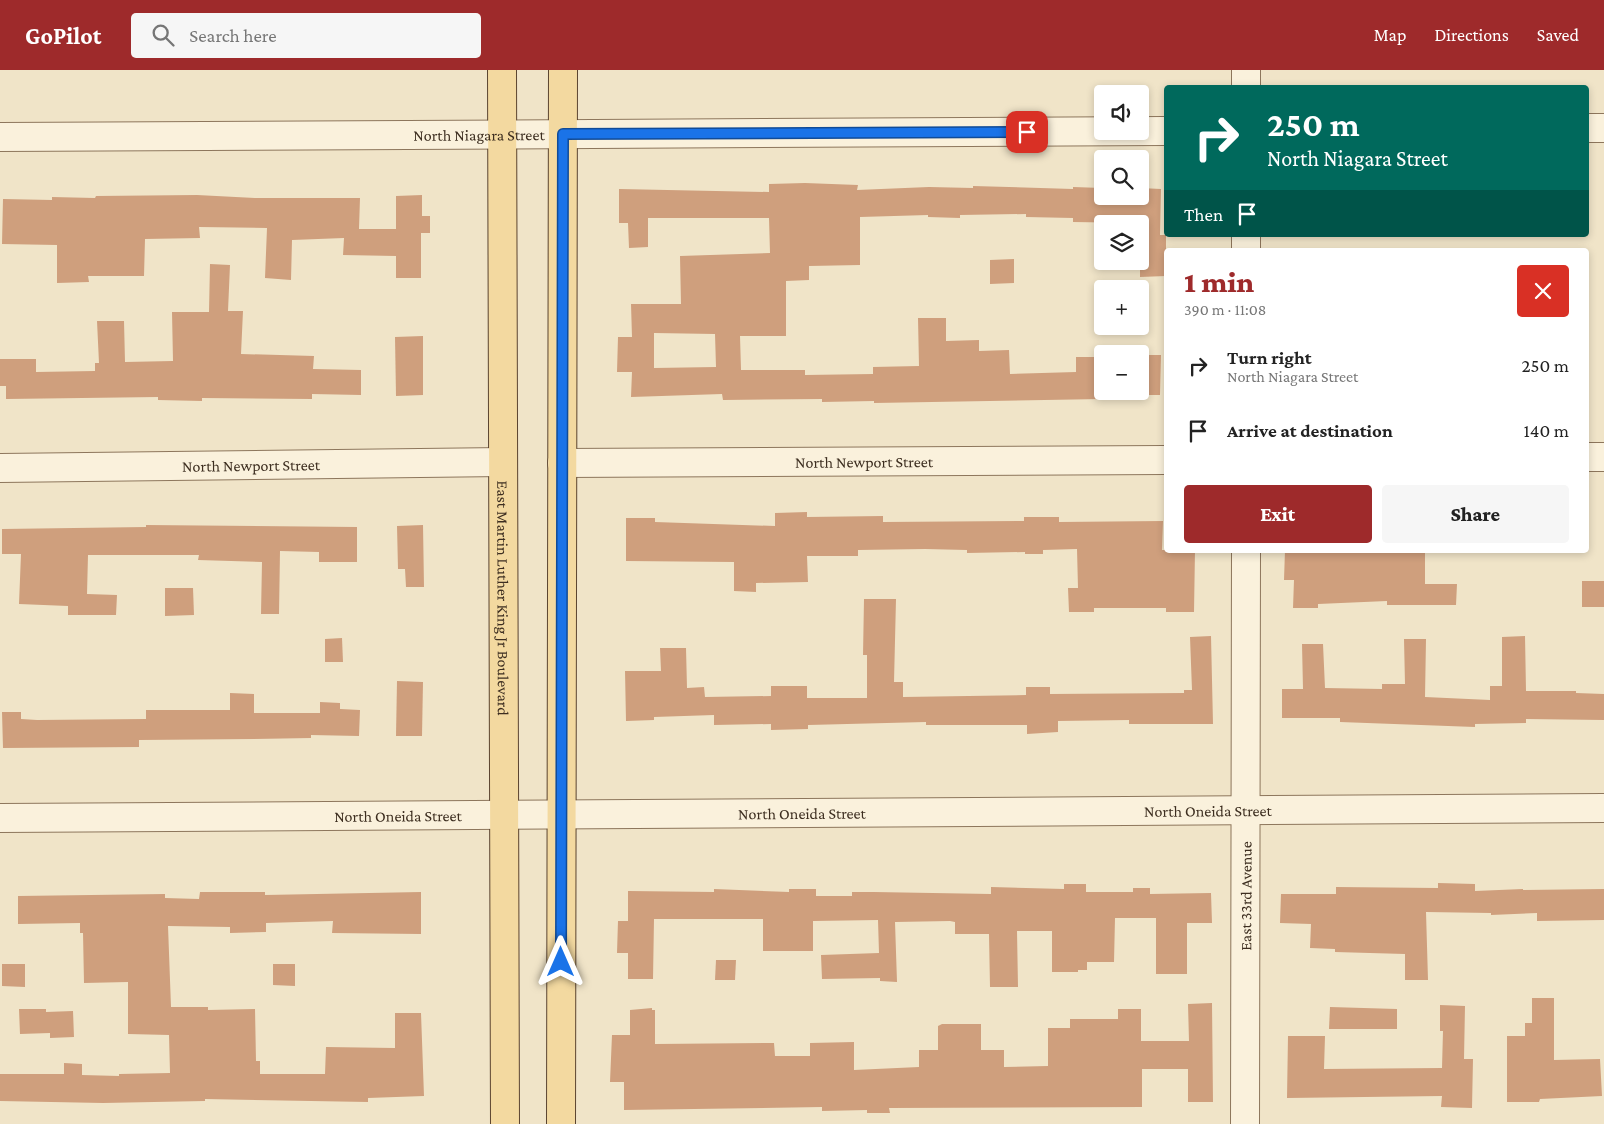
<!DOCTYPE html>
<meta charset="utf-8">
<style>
:root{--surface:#fff;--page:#f6f6f6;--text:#222;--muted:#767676;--accent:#9e2a2b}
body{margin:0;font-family:"Crimson Pro",serif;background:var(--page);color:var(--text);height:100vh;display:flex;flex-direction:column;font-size:19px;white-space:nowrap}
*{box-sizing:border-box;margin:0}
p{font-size:16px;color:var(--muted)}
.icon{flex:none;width:28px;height:28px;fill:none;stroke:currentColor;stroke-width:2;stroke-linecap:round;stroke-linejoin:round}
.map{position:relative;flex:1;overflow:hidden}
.side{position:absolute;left:1164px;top:178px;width:425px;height:305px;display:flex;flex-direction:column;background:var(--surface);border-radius:5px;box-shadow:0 2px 8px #0003}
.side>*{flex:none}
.top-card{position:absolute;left:1164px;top:15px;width:425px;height:152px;border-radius:5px;box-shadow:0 2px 8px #0003;background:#00695c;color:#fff;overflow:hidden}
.tools{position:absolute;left:1094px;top:15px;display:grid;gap:10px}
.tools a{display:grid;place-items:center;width:55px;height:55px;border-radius:5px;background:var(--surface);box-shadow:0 2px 8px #0003;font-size:25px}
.pin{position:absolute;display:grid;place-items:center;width:42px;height:42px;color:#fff;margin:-21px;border-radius:10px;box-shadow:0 2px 8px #0006}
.me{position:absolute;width:55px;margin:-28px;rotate:0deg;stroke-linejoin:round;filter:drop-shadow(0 0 4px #0008)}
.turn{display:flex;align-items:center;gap:18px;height:105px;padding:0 20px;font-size:22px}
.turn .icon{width:65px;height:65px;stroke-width:2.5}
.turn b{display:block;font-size:35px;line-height:42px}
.then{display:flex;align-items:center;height:48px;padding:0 20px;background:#0003;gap:10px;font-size:19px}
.round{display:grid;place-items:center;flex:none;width:52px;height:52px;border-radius:5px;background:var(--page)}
.headline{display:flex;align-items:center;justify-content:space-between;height:85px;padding:0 20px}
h1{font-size:30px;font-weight:800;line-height:38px;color:var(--accent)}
.cta{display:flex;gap:10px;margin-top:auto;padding:10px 20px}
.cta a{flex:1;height:58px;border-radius:5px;background:var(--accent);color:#fff;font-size:20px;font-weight:800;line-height:58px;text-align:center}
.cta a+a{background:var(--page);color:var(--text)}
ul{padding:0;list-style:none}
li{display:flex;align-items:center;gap:15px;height:65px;padding:0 20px}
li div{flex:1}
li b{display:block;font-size:19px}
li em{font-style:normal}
header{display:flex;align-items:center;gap:30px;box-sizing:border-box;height:70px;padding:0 25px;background:var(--accent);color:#fff}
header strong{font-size:24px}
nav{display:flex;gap:28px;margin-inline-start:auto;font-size:18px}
.search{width:350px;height:45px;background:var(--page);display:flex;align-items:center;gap:12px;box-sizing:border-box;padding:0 18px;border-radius:5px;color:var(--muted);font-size:19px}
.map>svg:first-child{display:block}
.building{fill:#cf9f7d;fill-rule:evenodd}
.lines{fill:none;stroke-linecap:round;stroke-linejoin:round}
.minor-casing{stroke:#8d765c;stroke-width:30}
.major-casing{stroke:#5b4430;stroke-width:30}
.minor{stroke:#faf1dc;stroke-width:28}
.major{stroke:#f3d9a0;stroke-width:28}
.route-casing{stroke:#114b97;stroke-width:12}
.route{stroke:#1a73e8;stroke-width:9}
.labels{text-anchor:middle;stroke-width:5;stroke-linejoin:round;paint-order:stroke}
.street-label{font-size:16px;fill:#3d2e20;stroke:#f7eed8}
</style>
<header>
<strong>GoPilot</strong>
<div class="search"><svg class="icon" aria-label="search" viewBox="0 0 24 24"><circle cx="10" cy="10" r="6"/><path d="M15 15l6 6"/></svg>Search here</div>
<nav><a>Map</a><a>Directions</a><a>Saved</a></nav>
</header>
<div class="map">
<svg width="1604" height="1054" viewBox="0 0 1604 1054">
<rect width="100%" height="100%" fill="#f0e4c8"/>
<g class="building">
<path d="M805 113 858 115 857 120 929 117 973 118V116L1073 119V117L1102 118V126H1140V118L1161 119 1160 165H1166V206L1140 207V154L1138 153 1073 152V148L1026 147V144L960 145V148L928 147V145L860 147V195L809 196V210L786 211V266H740L741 300H805V305L873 304V297L919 296 918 248H946V271L979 270V281L1009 280 1010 304 1076 302V287H1102V329L874 333V331L822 332V329L723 330 722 324 631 327 632 302H617L618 267H632L631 234H681L680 186 770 183 769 148H648V177L629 178 628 153H619V119L769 122V114ZM654 263 715 264 716 297 654 298Z"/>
<path d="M197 125 255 128H360L359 159H396V126L422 125V146H430V163H421V208H396V186L343 185 344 168 292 170 291 210 265 208 267 158 199 157 200 168 145 169 144 206H88L89 212 57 213V175L2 174 3 129 52 130V127L95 128 96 126Z"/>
<path d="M1014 189V213L990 214V190Z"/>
<path d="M210 194 230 195 228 241H243L241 284 314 286 313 299 361 300V325L312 324V329L202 328V331L158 330V327L6 329V316H0V289H36V302L95 301V293H99L97 251H124L125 292 173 291 172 242H209Z"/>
<path d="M423 266V325L396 326 395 267Z"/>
<path d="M1140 285H1161L1160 325H1140Z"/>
<path d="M807 442V447L883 446V452L1024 451V447H1059V452L1163 451 1162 480H1195L1194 542H1166V538H1094V542H1069L1068 518H1078L1077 479 1043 480V484H1025V482L967 483V480L925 479 858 480V486H807L808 512 756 513V522L734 521V492L626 491V448H655V452L775 456V443Z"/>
<path d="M146 455 357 457V492H319V482L280 481 279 544H261L262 492 198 490 199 485H88L87 524 117 525 116 545H68V536L19 534 21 484H2V459L146 457Z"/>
<path d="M423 455 424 517H406L405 499H398L397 456Z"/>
<path d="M1285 480H1425V514H1457L1456 535H1387V531L1318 534V538H1293L1294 510H1284Z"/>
<rect x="1582" y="511" width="22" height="26"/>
<path d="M165 518H193L194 545 165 546Z"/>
<path d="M864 529H896L894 612H903V627L1026 625V617H1050V624L1184 623V620H1192L1190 567 1211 566 1213 654H1129V650L1058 651V662L1027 664V655H926V652L808 655V659L771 660V654L714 655V645L654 647V650L626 651 625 601H661L660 578H686L687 618 704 617 705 627 771 626V616H807V628H867V585H863Z"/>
<path d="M1525 566 1526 621H1576V623L1604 624V650L1526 649V653L1475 654V657L1340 652V648H1282V619H1303L1302 574H1323L1325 618 1382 619V614H1405L1404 569H1426L1425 627 1490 630V616H1502V567Z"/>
<path d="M342 568 343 592H325V569Z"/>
<path d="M397 611 423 612 422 666H396Z"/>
<path d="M230 623 254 624V643H320V632L340 633V639L360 640 359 666 311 665V668L254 669 139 670V677L3 678 2 642H21V649L37 650 146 649V640H230Z"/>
<path d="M1438 813 1475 814V821L1523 819V820L1604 819V850L1537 851V843L1491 845V843L1426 842 1428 910H1405V884L1335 882V879L1310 878 1311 854 1280 853 1281 824H1336V817L1438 818Z"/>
<path d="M1064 814H1086V822H1133V818H1150V824L1211 823 1212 853H1187V904H1156V848H1115L1114 892H1087V900H1078V902H1052V861H1017L1018 917H990L989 864H955V852L950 851 895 852 897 912 880 911V908L822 909 821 885 879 883 878 850 813 851V881H763V849H654L653 909H628V883H617L618 851H628V821L714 822V819L789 822V819H816V826H852V822H874L991 824V817L1064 819Z"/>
<path d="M200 822H265V825L421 822V864L332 863 333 851 266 853V862L230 863V857L168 856 171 937H208V940L255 939 256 991H260V1004H325L326 977 395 978V943H421L424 1026 368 1028V1032L205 1029V1031L103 1033 0 1031V1004H64V993L82 994V1005L119 1006V1004L170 1003 169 965 128 964V912L84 913 83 863H80V853L18 854V826L165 824V828L199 829Z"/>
<path d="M716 890H736L735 910H715Z"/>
<path d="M2 894H25V917L2 916Z"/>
<path d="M273 894H295V916L273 915Z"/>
<path d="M1532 928H1554V990L1600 989 1602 1026 1540 1029 1539 1032H1507V966H1525V953H1532Z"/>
<path d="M1212 933 1213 1032H1188V999H1142V1037L889 1038 890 1043H867V1040L822 1041V1037L624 1040V1012H610L612 965H630V940L652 938V940H655V974L774 973 775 986H810V973L854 972V1000L919 997V980H938V956L942 954H981V980H1004V997L1048 996V958H1070V949H1118V939H1141V971H1189L1188 934Z"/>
<path d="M1440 935 1465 936 1464 989H1473L1472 1038 1441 1037 1442 1026 1287 1028 1288 966H1325L1324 999 1442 998 1443 961H1440Z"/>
<path d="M1330 937 1397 939V959H1329Z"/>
<path d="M19 939H46V942L73 941 74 967 50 968V963L20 964Z"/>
</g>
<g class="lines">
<g class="minor-casing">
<g id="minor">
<path d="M1246 0V18"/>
<path d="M1586 58H1604"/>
<path id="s1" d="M0 67 1166 61"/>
<path d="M1246 165V180"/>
<path d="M1586 387H1604"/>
<path id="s2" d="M562 393 1166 390"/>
<path id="s3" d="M0 398 503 392"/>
<path id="s4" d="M0 748 1604 738"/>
<path id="s5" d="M1245 1054 1246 480"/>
</g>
</g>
<g class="major-casing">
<g id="major">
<path id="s6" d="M502 0 505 1054"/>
<path d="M561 1054 563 0"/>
</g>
</g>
<use href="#minor" class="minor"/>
<use href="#major" class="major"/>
</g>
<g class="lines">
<g class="route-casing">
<path id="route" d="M561 892 563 64 1027 62"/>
</g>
<use href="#route" class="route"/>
</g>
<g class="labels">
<g class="street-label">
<text dy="6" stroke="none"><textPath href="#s1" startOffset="479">North Niagara Street</textPath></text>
<text dy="6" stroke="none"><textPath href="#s2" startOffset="302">North Newport Street</textPath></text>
<text dy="6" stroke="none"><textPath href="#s3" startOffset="251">North Newport Street</textPath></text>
<text dy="6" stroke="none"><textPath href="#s6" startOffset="528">East Martin Luther King Jr Boulevard</textPath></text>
<text dy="6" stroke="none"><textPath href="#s4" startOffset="1208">North Oneida Street</textPath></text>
<text dy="6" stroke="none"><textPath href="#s4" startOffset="802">North Oneida Street</textPath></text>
<text dy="6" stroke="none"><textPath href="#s4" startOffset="398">North Oneida Street</textPath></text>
<text dy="6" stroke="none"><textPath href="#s5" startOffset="228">East 33rd Avenue</textPath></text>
</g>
</g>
</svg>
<div class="tools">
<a><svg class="icon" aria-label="sound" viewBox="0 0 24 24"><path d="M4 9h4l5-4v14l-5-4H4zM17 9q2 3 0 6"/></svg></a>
<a><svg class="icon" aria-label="search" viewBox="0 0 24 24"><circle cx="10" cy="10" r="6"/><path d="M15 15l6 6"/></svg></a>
<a><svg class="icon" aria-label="layers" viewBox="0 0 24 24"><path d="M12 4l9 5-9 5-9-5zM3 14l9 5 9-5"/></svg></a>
<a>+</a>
<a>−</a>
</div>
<div class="pin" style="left:1027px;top:62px;background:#d93025"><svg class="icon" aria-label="arrive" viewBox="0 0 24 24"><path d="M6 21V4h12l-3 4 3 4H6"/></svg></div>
<svg class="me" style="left:561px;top:892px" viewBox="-20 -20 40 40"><path d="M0-17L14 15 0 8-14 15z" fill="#1a73e8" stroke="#fff" stroke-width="4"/></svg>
<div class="top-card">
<div class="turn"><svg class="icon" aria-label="right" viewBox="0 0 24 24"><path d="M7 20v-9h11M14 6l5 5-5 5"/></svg><div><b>250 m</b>North Niagara Street</div></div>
<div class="then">Then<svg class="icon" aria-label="arrive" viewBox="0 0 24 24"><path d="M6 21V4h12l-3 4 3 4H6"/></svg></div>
</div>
<section class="side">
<div class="headline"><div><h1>1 min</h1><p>390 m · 11:08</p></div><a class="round" style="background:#d93025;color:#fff"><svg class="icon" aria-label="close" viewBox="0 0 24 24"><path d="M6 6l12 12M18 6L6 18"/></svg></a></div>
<ul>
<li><svg class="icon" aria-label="right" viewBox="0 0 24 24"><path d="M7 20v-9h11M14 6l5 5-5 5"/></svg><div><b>Turn right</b><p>North Niagara Street</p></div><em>250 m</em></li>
<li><svg class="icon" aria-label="arrive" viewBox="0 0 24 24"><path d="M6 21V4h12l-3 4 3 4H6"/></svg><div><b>Arrive at destination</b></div><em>140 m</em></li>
</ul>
<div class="cta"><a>Exit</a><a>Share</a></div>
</section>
</div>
